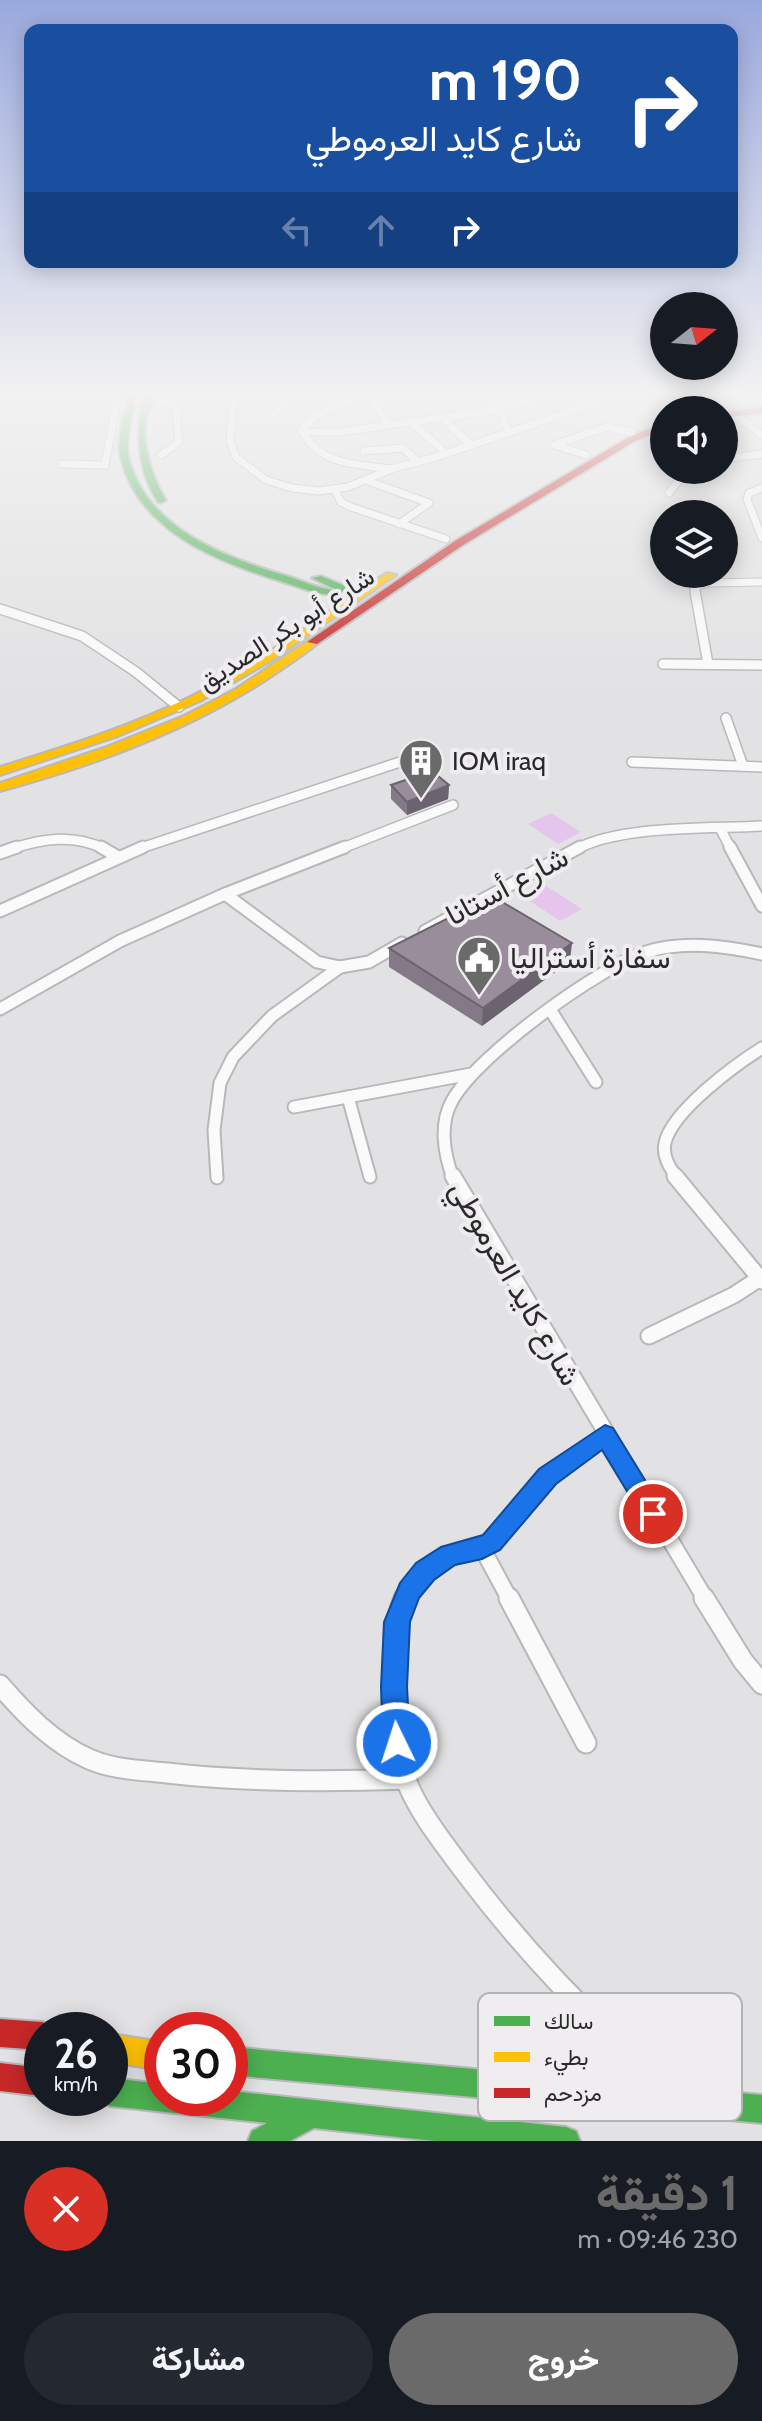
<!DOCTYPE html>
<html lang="ar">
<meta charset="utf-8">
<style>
:root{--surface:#171b24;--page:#242831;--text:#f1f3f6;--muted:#9ea1a6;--accent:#6b6a6b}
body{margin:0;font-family:Cabin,Vazirmatn,sans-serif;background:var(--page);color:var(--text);direction:rtl;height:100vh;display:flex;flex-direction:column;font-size:30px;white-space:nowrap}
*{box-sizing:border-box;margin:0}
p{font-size:26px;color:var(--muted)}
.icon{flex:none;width:44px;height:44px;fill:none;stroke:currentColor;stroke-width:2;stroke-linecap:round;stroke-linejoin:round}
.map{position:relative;height:2141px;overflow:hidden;direction:ltr}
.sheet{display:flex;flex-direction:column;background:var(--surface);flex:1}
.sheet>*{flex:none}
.top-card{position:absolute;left:24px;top:24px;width:714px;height:244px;border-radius:16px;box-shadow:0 4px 20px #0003;direction:rtl;background:#1a4fa0;color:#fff;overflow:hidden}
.needle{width:52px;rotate:73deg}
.tools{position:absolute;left:650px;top:292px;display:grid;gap:16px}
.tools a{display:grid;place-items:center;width:88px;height:88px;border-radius:50%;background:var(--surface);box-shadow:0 4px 20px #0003;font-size:40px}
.speed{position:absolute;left:24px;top:2012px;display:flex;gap:16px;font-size:40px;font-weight:700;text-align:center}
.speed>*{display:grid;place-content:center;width:104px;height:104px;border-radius:50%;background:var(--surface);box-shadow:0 4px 20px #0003;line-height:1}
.speed small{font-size:20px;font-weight:400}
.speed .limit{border:12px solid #d22;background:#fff;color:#111}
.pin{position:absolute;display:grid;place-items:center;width:68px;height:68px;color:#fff;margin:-34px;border:4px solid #fff;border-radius:50%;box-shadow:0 2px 8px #0007}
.me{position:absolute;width:88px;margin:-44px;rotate:356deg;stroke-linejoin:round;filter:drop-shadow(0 0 6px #0008)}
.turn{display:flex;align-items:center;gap:28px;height:168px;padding:0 24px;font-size:36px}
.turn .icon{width:104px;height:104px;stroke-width:2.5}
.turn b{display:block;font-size:56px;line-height:68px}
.lanes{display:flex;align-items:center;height:76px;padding:0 24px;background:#0003;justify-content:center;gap:40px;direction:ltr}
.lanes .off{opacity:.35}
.round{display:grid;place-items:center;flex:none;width:84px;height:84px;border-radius:42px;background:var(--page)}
.summary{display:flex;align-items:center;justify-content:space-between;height:136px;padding:0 24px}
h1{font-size:48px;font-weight:800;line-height:60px;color:var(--accent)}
.cta{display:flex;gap:16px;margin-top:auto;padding:16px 24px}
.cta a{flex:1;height:92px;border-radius:48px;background:var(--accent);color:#fff;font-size:32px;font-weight:800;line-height:92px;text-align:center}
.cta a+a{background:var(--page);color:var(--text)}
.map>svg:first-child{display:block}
.green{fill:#e6c5ed}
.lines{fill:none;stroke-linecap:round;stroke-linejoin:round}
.street-far4-casing{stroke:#b8b7b9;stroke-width:9}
.street-far3-casing{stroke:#b8b7b9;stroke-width:12}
.street-far2-casing{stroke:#b8b7b9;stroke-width:15}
.street-far1-casing{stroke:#b8b7b9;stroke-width:19}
.street-casing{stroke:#b8b7b9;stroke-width:23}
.fast-casing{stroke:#b8b7b9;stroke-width:4}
.slow-casing{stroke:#b8b7b9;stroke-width:4}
.jam-casing{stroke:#b8b7b9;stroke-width:4}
.street-far4{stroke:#fbfafb;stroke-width:7}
.street-far3{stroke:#fbfafb;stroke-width:9}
.street-far2{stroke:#fbfafb;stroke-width:11}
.street-far1{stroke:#fbfafb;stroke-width:15}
.street{stroke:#fbfafb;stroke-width:19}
.fast{fill:#4caf50;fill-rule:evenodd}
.slow{fill:#ffc107;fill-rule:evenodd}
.jam{fill:#c62828;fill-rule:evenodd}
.wall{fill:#847986}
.shaded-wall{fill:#6b636d}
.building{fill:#998d9c;stroke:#6b636d;stroke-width:2}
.route{fill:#1a73e8;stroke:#114b97;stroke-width:2}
.labels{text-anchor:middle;stroke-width:8;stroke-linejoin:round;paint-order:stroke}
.far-street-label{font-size:26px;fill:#2b2a2b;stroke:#f0edf1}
.far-poi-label{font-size:26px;fill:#2b2a2b;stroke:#f0edf1;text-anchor:start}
.street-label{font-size:30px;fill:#2b2a2b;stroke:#f0edf1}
.poi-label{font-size:30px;fill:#2b2a2b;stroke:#f0edf1;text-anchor:start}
.key{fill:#f0edf1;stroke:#b5b2b6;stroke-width:2}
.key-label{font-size:22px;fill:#2b2a2b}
</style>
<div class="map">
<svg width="762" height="2141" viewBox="0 0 762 2141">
<rect width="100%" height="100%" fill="#e2e1e3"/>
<g class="green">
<path d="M551 813 581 832 558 844 528 824Z"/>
<path d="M543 884 582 909 560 921 521 895Z"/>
</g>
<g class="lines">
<g class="street-far4-casing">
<g id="street-far4">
<path d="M234 392 230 441 236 457 266 480 292 488 319 491 348 487 394 468 436 457 628 392"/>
<path d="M481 392 503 417 509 432"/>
<path d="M675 395 705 392"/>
<path d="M7 400 64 392"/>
<path d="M154 401 168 402 176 407 179 442 161 455"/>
<path d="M496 408 571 392"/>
<path d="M734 414 762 435"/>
<path d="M273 415 300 392"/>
<path d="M440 416 471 445"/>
<path d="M410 421 447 454"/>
<path d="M389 425 498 410"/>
<path d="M302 432H341L389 425 371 398"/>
<path d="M364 451 403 448 418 462"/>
<path d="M586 455 554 445 606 427 631 432"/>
<path d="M724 459 762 454"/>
<path d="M62 464 105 465 116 406 124 396"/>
<path d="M393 469C360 465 317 465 302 430 326 398 368 398 404 392"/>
<path d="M368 481 429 503 399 524"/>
<path d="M762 488 749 493 747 499 762 538"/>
<path d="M335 490 341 502 351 507 446 539"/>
<path d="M669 493 683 475 692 470"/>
<path d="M695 593 694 588 706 583 762 582"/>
</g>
</g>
<g class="street-far3-casing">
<g id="street-far3">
<path d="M695 591 708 664"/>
<path d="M0 609 82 636 136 672 179 707"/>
<path d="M663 664 762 665"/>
<path d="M726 718 743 766"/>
<path d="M632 762 762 767"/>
<path d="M720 828 731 849"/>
<path d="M11 849C44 838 73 834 105 849"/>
<path d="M138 849 406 760"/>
<path d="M340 849 453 805"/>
<path d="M577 849C621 825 711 829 762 826"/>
</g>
</g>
<g class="street-far2-casing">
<g id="street-far2">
<path d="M101 847 118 857"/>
<path d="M730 847 762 906"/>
<path d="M0 853 17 847"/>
<path d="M0 911 143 847"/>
<path d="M425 931 580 847"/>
<path d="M340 967 317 962 225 894 345 847"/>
<path d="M0 1009 120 941 225 894"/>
<path d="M551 1011 596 1082"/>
<path d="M348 1097 370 1177"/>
<path d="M294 1107 471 1074"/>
<path d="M217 1178 214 1130 220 1083 233 1057 272 1016 340 967 369 962 402 943"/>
<path d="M453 1178C444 1154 439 1124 452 1101 476 1056 598 968 646 952 683 940 725 946 762 954"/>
<path d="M677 1178C670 1168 662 1156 665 1143 672 1111 735 1065 762 1048"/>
</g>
</g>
<g class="street-far1-casing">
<g id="street-far1">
<path d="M453 1176 706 1600"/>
<path d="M675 1176 762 1281"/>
<path d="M649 1336 734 1295 760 1278"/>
<path d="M482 1548 510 1600"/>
<path d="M404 1600 413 1583 432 1565 492 1542 548 1476 605 1435"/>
</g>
</g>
<g class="street-casing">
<g id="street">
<path d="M404 1598C388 1640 389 1738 406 1780 418 1811 441 1840 461 1867 523 1950 592 2023 671 2089"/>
<path d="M509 1598 586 1743"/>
<path d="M704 1598 743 1661 762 1684"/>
<path d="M0 1685C25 1714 53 1743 89 1759 114 1770 140 1770 167 1773 246 1782 326 1782 406 1779"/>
<path d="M612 2087 618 2085 625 2070 614 2041"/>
</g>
</g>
<g class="fast-casing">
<g id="fast">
<path d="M130 392H138C134 413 124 437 129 459 148 530 227 558 290 577 305 582 322 590 337 590L312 578 321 576 352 589V593C324 599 306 589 280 581 216 561 139 531 121 459 115 437 126 413 130 392Z"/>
<path d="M143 392H151L150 396 154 392H162C158 397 153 402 150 408 137 432 152 478 166 500L161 503 158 502C135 467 137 432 143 392Z"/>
<path d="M230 2047 762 2095V2123L230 2075Z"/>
<path d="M110 2078 162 2084V2098H230V2091L566 2127 576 2131 580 2141H435L314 2128 290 2141H248L252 2131 267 2123 110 2106 100 2102 99 2098H110Z"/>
</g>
</g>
<g class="slow-casing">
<g id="slow">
<path d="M387 573 396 575 269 662 200 701 118 736 0 775V767C64 747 129 727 190 697 260 663 322 615 387 573Z"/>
<path d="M309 640 319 642C307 653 292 662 279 671 198 727 96 765 0 791V783L104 748 184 716 236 689Z"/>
<path d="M110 2034 162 2042V2070L110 2062Z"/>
</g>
</g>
<g class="jam-casing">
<g id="jam">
<path d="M119 392H127L135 407H129Z"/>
<path d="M762 407V413L724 418V412Z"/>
<path d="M664 423V429L635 441 463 545 317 644 307 642 455 541 629 437Z"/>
<path d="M0 2019 42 2022 52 2026 53 2030H42V2050L0 2047Z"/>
<path d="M0 2063 42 2068V2096L0 2091Z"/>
</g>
</g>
<use href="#street-far4" class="street-far4"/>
<use href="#street-far3" class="street-far3"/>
<use href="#street-far2" class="street-far2"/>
<use href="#street-far1" class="street-far1"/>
<use href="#street" class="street"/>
<use href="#fast" class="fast"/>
<use href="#slow" class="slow"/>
<use href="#jam" class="jam"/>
</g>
<g class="wall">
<path d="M391 785H449L448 799 407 815 391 799Z"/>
<path d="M389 948 570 961 482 1026 389 967Z"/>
</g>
<g class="shaded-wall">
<path d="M449 785 448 799 407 815V802Z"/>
<path d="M572 943 570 961 482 1026 483 1008Z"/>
</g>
<g class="building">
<path d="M432 771 449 785 407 802 391 785Z"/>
<path d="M492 896 572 943 483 1008 389 948Z"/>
</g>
<linearGradient id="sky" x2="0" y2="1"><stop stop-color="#9aa9dd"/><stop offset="0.57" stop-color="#f2f2f2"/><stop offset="1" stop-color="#f2f2f2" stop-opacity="0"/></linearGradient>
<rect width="762" height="692" fill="url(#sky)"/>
<path class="route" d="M605 1425 613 1428 661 1506 665 1514 661 1521 653 1525 645 1521 602 1450 556 1484 500 1550 482 1559 455 1565 434 1580 419 1598 410 1622 407 1687 410 1743 406 1753 397 1757 387 1753 383 1743 381 1687 384 1622 400 1583 416 1563 441 1547 483 1535 539 1469Z"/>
<defs>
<g id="building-pin" transform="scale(2.3)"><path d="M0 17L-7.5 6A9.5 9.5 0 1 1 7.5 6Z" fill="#6b6a6b" stroke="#f0edf1"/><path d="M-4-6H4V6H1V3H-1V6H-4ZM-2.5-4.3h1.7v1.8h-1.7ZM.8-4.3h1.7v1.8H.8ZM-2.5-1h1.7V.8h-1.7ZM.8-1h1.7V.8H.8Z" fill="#fff"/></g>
<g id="civic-pin" transform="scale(2.3)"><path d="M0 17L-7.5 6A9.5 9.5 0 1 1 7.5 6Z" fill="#6b6a6b" stroke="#f0edf1"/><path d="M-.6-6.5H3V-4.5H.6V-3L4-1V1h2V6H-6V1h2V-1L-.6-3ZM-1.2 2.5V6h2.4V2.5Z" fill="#fff"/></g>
</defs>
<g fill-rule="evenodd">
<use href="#building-pin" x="421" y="761"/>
<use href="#civic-pin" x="479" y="958"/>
</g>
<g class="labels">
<g class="far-street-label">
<text transform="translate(286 629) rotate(-33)" y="9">شارع أبو بكر الصديق</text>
</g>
<g class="far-poi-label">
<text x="452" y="770">IOM iraq</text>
</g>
<g class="street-label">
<text transform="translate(507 886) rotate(-28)" y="10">شارع أستانا</text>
<text transform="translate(515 1283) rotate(60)" y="10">شارع كايد العرموطي</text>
</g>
<g class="poi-label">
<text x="510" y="968">سفارة أستراليا</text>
</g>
</g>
<rect x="478" y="1993" width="264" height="128" rx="12" class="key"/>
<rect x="494" y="2016" width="36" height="10" fill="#4caf50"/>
<rect x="494" y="2052" width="36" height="10" fill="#ffc107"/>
<rect x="494" y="2088" width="36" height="10" fill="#c62828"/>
<g class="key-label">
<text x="544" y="2029">سالك</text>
<text x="544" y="2065">بطيء</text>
<text x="544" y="2101">مزدحم</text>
</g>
</svg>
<div class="tools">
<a><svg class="needle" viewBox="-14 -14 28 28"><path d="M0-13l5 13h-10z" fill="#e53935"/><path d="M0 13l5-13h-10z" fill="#9ea1a6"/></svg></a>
<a><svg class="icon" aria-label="sound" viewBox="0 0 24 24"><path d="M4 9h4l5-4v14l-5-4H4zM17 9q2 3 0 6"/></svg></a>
<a><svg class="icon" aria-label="layers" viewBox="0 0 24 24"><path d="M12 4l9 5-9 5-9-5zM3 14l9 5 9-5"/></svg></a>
</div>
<div class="speed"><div>26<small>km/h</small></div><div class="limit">30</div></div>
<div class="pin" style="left:653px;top:1514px;background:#d93025"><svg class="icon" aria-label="arrive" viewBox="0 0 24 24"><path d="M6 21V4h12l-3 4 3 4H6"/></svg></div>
<svg class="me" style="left:397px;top:1743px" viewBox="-20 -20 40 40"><circle r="17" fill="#1a73e8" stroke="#fff" stroke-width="3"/><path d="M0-11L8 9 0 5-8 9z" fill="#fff"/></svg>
<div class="top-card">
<div class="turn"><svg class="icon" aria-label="right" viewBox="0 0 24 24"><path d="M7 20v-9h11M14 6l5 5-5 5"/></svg><div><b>190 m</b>شارع كايد العرموطي</div></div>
<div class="lanes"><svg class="icon off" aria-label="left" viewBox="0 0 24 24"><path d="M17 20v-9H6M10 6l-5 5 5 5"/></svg><svg class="icon off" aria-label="ahead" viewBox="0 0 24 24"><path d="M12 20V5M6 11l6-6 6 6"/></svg><svg class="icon" aria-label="right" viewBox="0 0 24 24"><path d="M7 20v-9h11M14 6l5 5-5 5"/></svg></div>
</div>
</div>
<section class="sheet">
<div class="summary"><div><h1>1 دقيقة</h1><p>230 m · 09:46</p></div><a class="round" style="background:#d93025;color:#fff"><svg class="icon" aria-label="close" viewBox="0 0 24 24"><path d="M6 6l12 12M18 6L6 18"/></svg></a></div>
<div class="cta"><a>خروج</a><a>مشاركة</a></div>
</section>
